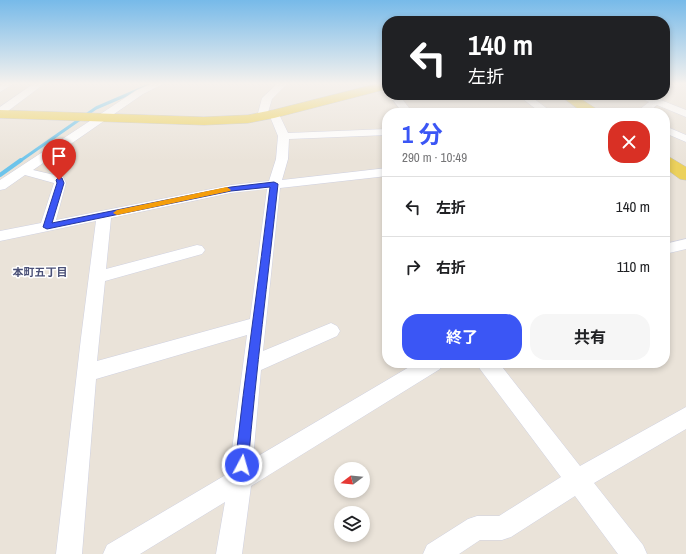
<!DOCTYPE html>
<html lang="ja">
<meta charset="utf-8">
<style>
:root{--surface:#fff;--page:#f6f6f6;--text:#202124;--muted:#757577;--line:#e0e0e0;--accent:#3b56f5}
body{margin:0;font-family:"Archivo Narrow","Noto Sans JP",sans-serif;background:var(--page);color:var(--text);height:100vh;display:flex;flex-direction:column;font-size:15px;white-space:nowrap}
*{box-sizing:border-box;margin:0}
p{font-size:13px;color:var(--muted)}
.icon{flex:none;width:22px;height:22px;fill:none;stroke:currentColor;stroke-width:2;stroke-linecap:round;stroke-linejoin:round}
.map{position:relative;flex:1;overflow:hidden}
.sheet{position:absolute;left:382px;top:108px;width:288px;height:260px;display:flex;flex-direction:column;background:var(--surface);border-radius:16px;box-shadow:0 2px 6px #0003}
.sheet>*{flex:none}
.hud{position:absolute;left:382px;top:16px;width:288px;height:84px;border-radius:16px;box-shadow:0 2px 6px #0003;background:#202124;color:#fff;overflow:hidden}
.needle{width:26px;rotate:254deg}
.controls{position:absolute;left:334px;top:462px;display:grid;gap:8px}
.controls a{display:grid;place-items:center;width:36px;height:36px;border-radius:50%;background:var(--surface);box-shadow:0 2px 6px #0003;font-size:20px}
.pin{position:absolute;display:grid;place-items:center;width:34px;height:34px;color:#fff;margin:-41px -17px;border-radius:50% 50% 50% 0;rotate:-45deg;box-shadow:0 0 4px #0007}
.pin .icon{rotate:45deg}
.me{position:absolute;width:44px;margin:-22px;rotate:6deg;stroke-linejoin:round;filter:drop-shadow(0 0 3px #0008)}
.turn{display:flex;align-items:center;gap:14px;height:84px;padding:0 20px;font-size:18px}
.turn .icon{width:52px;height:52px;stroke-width:2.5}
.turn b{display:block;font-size:28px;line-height:34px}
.round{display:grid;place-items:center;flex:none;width:42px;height:42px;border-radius:16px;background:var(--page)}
.overview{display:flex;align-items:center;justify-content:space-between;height:68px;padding:0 20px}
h1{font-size:24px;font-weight:700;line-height:30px;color:var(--accent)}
.action{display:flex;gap:8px;margin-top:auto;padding:8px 20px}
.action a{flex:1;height:46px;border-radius:16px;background:var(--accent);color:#fff;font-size:16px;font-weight:700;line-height:46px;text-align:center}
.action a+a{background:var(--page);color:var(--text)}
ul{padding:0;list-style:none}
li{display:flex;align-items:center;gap:12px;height:60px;padding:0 20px;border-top:1px solid var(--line)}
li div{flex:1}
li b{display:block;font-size:15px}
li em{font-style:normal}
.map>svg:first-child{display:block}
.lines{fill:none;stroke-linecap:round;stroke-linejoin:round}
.stream-far1{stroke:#6dc4eb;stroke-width:3}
.stream{stroke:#6dc4eb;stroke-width:4}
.minor-casing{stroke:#cfd1e1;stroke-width:1}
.primary-casing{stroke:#c3c3c3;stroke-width:1}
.minor{fill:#fff;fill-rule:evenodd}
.primary{fill:#ecd15c;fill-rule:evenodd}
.route{fill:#3b56f5;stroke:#26389f}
.slow{fill:#f59e0b}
.labels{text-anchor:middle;stroke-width:3;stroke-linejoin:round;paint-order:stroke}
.neighbourhood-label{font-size:11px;font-weight:bold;fill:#4a5077;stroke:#fff}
</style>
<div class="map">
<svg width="686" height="554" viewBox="0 0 686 554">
<rect width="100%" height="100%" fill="#eae3d9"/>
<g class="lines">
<path class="stream-far1" d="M20 161 96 108 152 84"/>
<path class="stream" d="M0 175 21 160"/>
<g class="minor-casing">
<g id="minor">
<path d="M2 84H13L0 92V85Z"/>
<path d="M33 84H44L4 114 0 115V107Z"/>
<path d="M151 84H163L143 94 33 170 63 177 66 183 56 220 231 185 269 181 276 159 278 136 269 114 270 112H278L288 133 387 129V135L289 139 288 159 282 180 387 168V176L280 188 263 351 331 323 337 326 340 331 337 336 261 370 253 459 416 363H443L440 369 251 486 242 554H216L225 502 140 554H103L107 545 229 473 247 335 96 379 82 554H56L81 338 96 221 0 241V231L41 223 54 183 25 175 5 189 0 190V180L137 90ZM267 189 250 319 97 361 105 281 202 254 205 250 202 246 197 245 106 269 111 218 231 193Z"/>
<path d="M277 84H287L272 99 266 119H258L257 117 262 98Z"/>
<path d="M389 95H399L413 113H403Z"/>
<path d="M518 95H529L553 113H541Z"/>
<path d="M635 95H648L686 110V117L657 105 647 113H635L649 102Z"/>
<path d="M665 126 686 135V142L665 133Z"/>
<path d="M686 239V249L665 254V244Z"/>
<path d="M477 363H499L580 466 686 407V429L594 483 643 545 647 554H618L575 496 511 537 502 540H480L459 554H423L427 545 468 519 477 516H499L561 477 480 369Z"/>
</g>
</g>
<g class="primary-casing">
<g id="primary">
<path d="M376 84H387V89L274 118 248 123 204 125 0 118V110L204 117 248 115 273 110Z"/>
<path d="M559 95H575L598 110 600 113H584Z"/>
<path d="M665 156 671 158 686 167V180L680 179 665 168Z"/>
</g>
</g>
<use href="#minor" class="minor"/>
<use href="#primary" class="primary"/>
</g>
<linearGradient id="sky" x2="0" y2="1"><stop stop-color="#77bae9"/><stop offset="0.52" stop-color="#f6f2ee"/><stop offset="1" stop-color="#f6f2ee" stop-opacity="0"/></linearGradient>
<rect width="686" height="161" fill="url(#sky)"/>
<path class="route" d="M59 177 62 178 64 183 52 223 231 187 274 182 278 184C268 278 256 371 248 465L246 469 242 471 237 469 235 465C245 372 259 280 270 187L231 191 47 229 43 227 57 183 56 180Z"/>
<path class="slow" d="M227 187 231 190 230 191 117 215 113 213 117 210Z"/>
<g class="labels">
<g class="neighbourhood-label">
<text x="40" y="276">本町五丁目</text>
</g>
</g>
</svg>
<div class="controls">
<a><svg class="needle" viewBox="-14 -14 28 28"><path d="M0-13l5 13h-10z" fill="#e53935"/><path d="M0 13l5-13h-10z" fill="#757577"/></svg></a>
<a><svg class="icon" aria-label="layers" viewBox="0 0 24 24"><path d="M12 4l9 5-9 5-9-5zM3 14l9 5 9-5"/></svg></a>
</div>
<div class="pin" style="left:59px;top:180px;background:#d93025"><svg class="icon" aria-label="arrive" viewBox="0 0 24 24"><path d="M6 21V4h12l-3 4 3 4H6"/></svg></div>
<svg class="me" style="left:242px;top:465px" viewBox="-20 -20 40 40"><circle r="17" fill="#3b56f5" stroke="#fff" stroke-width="3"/><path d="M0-11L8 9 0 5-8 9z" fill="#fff"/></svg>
<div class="hud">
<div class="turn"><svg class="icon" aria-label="left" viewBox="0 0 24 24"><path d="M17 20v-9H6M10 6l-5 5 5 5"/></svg><div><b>140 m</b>左折</div></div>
</div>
<section class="sheet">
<div class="overview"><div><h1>1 分</h1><p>290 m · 10:49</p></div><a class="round" style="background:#d93025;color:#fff"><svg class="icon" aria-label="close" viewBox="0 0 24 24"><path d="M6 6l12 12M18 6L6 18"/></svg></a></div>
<ul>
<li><svg class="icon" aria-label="left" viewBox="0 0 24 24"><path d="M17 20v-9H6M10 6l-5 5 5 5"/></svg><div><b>左折</b></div><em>140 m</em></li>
<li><svg class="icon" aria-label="right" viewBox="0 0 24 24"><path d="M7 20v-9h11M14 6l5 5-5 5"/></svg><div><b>右折</b></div><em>110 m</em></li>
</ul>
<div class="action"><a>終了</a><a>共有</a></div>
</section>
</div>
